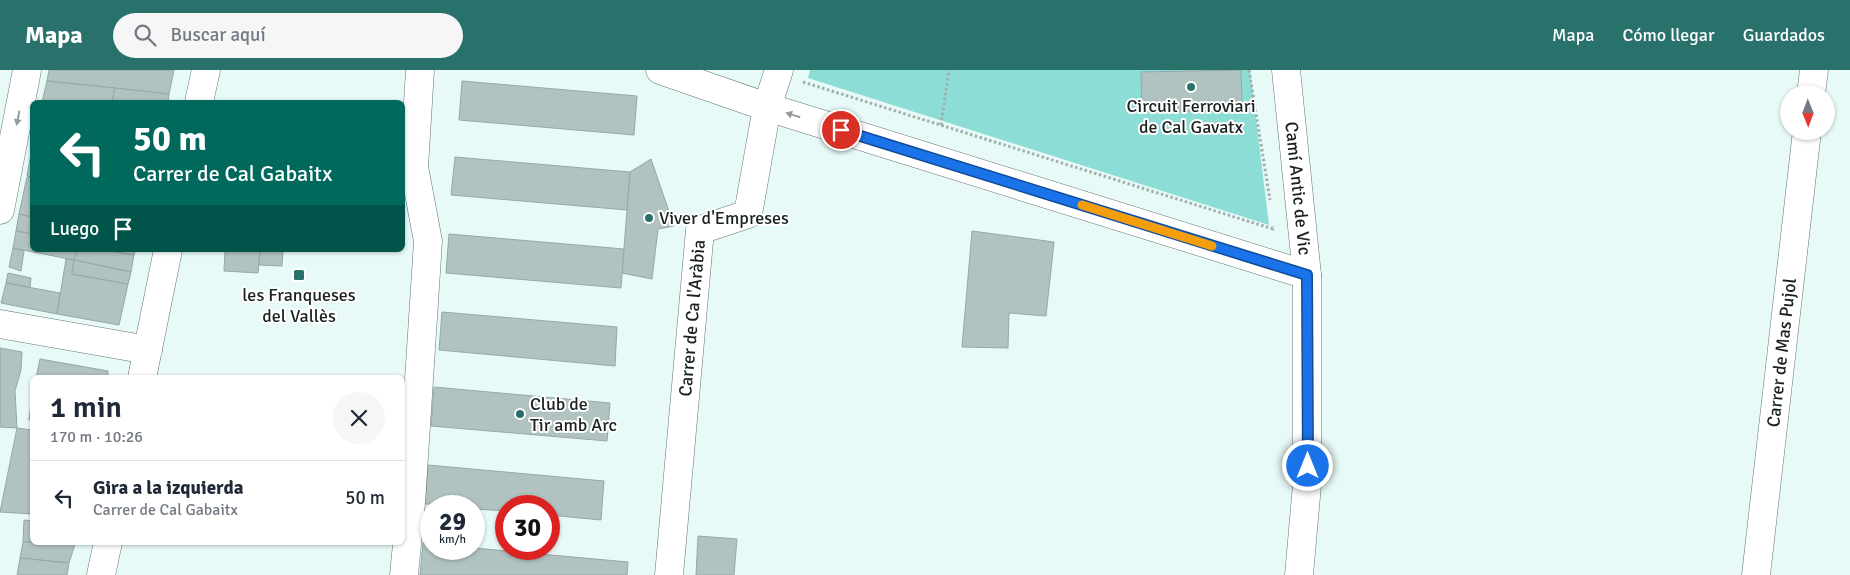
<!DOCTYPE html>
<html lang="es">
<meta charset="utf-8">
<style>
:root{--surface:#fff;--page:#f6f6f7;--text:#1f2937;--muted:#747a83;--line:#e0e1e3;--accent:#29726c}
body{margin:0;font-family:Signika,sans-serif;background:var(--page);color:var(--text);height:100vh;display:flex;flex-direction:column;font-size:19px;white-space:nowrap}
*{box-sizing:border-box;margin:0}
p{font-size:16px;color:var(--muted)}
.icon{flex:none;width:28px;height:28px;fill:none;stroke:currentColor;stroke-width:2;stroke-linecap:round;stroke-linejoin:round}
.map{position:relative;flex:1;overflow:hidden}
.details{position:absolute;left:30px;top:305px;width:375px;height:170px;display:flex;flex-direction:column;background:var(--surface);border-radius:8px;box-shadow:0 1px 4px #0004}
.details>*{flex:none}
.hud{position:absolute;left:30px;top:30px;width:375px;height:152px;border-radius:8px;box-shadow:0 1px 4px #0004;background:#00695c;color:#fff;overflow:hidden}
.needle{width:32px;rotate:179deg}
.fabs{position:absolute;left:1780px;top:15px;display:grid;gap:10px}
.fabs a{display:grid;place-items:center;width:55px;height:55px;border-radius:50%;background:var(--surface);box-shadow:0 1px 4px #0004;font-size:25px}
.speed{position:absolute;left:420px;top:425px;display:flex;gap:10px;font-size:25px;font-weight:700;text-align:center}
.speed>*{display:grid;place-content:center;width:65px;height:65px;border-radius:50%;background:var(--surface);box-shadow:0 1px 4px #0004;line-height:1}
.speed small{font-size:12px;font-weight:400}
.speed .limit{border:8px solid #d22;background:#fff;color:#111}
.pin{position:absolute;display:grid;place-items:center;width:42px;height:42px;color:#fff;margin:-21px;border:2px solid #fff;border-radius:50%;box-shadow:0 1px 5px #0007}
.me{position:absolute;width:55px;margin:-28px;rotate:0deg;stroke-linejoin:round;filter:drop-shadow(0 0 4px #0008)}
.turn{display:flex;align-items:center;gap:18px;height:105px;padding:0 20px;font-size:22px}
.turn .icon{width:65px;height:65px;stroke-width:2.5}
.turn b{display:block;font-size:35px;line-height:42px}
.then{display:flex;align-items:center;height:48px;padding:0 20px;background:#0003;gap:10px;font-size:19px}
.round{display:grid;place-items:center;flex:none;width:52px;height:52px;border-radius:26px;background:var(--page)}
.overview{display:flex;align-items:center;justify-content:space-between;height:85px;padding:0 20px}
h1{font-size:30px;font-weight:600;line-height:38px}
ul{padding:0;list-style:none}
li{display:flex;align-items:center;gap:15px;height:75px;padding:0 20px;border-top:1px solid var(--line)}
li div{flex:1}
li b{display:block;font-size:19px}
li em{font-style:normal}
header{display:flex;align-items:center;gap:30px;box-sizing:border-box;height:70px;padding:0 25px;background:var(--accent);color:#fff}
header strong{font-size:24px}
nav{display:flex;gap:28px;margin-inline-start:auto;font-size:18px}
.search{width:350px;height:45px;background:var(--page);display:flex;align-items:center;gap:12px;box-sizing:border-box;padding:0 18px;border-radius:28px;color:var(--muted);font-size:19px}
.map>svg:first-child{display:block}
.green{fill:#8bddd5}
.building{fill:#b0c3c1;stroke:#96a8a6}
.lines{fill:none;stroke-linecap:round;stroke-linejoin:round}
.minor-casing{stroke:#647573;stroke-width:29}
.path{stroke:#a1afad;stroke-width:3;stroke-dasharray:2.5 2.5;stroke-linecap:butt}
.minor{stroke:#fff;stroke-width:28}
.oneway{fill:#989b9b}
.route-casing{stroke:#114b97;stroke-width:12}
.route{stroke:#1a73e8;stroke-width:9}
.slow{stroke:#f59e0b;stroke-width:9}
.poi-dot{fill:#29726c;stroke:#fff;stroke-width:2}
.labels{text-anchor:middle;stroke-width:4;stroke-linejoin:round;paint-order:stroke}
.poi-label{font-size:18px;fill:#1a2120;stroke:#fff}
.street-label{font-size:18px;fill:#1a2120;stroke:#fff}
</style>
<header>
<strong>Mapa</strong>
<div class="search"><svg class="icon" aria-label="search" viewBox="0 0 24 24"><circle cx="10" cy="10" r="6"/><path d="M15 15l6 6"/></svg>Buscar aquí</div>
<nav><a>Mapa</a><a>Cómo llegar</a><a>Guardados</a></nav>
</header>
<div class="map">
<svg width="1850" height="505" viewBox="0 0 1850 505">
<rect width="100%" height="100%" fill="#e7faf7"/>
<path class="green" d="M810 0H1250L1269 155 808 8Z"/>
<g class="building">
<path d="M49 0H174L169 24 47 11Z"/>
<path d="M1241 0 1242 32 1224 31V41L1142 42 1141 2Z"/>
<path d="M47 11 115 18 112 32H42Z"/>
<path d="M462 11 637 26 634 65 459 50Z"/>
<path d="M115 18 169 24 168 32H112Z"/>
<path d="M455 87 630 102 627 140 451 125Z"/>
<path d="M30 89H32V107L27 106Z"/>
<path d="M651 89 674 156 658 159 652 209 622 203 630 102Z"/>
<path d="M27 107 32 108V147L19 144Z"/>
<path d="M19 144 32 147V164L16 161Z"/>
<path d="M16 161 32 164V180H77L74 190 13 178Z"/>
<path d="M972 161 1054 172 1046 246 1009 243 1008 278 962 277Z"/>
<path d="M449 164 624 179 621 218 446 203Z"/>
<path d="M13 178 24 181 21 201 9 197Z"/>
<path d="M77 180H104L134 185 131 202 74 190Z"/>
<path d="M104 180H136L134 185Z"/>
<path d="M225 180H260L258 203 224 201Z"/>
<path d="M260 180H283L282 196 259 195Z"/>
<path d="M66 189 74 190 72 204 128 214 119 255 57 244Z"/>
<path d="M74 190 131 202 128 214 72 204Z"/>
<path d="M8 203 31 208 30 217 6 213Z"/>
<path d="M6 213 60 223 57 244 1 233Z"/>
<path d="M442 242 617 257 615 296 439 280Z"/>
<path d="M0 278 22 282 21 300 15 321 17 358 0 357Z"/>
<path d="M40 289 108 301V308H36Z"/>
<path d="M434 317 610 333 607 371 431 356Z"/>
<path d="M32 326V350H29Z"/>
<path d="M17 358 32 360V444L0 442Z"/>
<path d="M428 395 604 411 601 450 549 445V436H506V441L474 439V436L425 434Z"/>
<path d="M24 450 32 451V472H23Z"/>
<path d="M698 466 737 469 734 505H696Z"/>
<path d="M23 472H50L75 474 69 493 20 488Z"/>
<path d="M50 472H75V474Z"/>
<path d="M423 473 431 474V479L474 478 628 492 627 505H420Z"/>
<path d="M20 488 69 493 67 505H17Z"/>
</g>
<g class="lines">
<g class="minor-casing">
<g id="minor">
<path d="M660 0 767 37 1307 205"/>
<path id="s1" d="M1286 0 1307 205V415L1299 505"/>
<path d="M1811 24 1814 0"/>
<path d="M199 32 206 0"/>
<path d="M0 140 27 0"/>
<path d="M0 254 148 280"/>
<path d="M142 308 168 180"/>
<path d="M101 505 108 472"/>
<path d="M404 505 411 433 428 171 414 97 420 0"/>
<path id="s2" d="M669 505 700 160 748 144 767 37 779 0"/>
<path id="s3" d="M1756 505 1807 61"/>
</g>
</g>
<g class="path">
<path d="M1249 0 1270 130"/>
<path d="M803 12 1273 159V156"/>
<path d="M941 55 949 0"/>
</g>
<use href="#minor" class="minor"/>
</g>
<defs><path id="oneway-solid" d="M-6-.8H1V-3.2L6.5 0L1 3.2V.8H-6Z" transform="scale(1.25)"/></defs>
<g class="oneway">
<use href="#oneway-solid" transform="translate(793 45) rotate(-163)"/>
<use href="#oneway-solid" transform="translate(18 48) rotate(101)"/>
</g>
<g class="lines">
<g class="route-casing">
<path id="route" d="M841 60 1307 205 1308 396"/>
</g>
<use href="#route" class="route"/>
<path class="slow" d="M1082 135 1212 176"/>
</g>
<g class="poi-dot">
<circle cx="1191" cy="17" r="5"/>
<circle cx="649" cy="148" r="5"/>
<rect x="293" y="199" width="12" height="12" rx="2.5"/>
<circle cx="520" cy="344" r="5"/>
</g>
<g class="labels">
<g class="poi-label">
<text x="1191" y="42">Circuit Ferroviari<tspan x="1191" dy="21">de Cal Gavatx</tspan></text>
<text x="659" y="154" text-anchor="start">Viver d'Empreses</text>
<text x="299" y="231">les Franqueses<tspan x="299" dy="21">del Vallès</tspan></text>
<text x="530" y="340" text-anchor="start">Club de<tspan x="530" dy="21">Tir amb Arc</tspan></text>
</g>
<g class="street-label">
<text dy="6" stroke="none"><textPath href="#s1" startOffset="119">Camí Antic de Vic</textPath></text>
<text dy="6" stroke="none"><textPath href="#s2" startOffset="258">Carrer de Ca l'Aràbia</textPath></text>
<text dy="6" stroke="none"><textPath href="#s3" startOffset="224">Carrer de Mas Pujol</textPath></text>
</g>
</g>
</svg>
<div class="fabs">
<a><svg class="needle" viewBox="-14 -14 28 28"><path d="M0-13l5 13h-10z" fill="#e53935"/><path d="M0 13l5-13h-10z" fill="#747a83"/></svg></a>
</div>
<div class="speed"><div>29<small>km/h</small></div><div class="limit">30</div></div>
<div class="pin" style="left:841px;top:60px;background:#d93025"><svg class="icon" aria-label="arrive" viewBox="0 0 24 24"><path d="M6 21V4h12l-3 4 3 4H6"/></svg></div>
<svg class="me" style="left:1308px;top:396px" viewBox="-20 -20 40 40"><circle r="17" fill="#1a73e8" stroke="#fff" stroke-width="3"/><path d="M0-11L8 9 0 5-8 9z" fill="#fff"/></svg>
<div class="hud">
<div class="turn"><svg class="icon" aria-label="left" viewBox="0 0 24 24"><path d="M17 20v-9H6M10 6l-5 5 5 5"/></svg><div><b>50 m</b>Carrer de Cal Gabaitx</div></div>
<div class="then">Luego<svg class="icon" aria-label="arrive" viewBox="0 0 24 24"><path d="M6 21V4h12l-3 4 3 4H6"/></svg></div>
</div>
<section class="details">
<div class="overview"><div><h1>1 min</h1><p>170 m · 10:26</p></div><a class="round"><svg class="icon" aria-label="close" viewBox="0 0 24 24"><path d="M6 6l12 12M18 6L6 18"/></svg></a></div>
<ul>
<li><svg class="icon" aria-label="left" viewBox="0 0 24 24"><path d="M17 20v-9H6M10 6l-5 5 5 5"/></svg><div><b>Gira a la izquierda</b><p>Carrer de Cal Gabaitx</p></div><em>50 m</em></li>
</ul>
</section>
</div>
